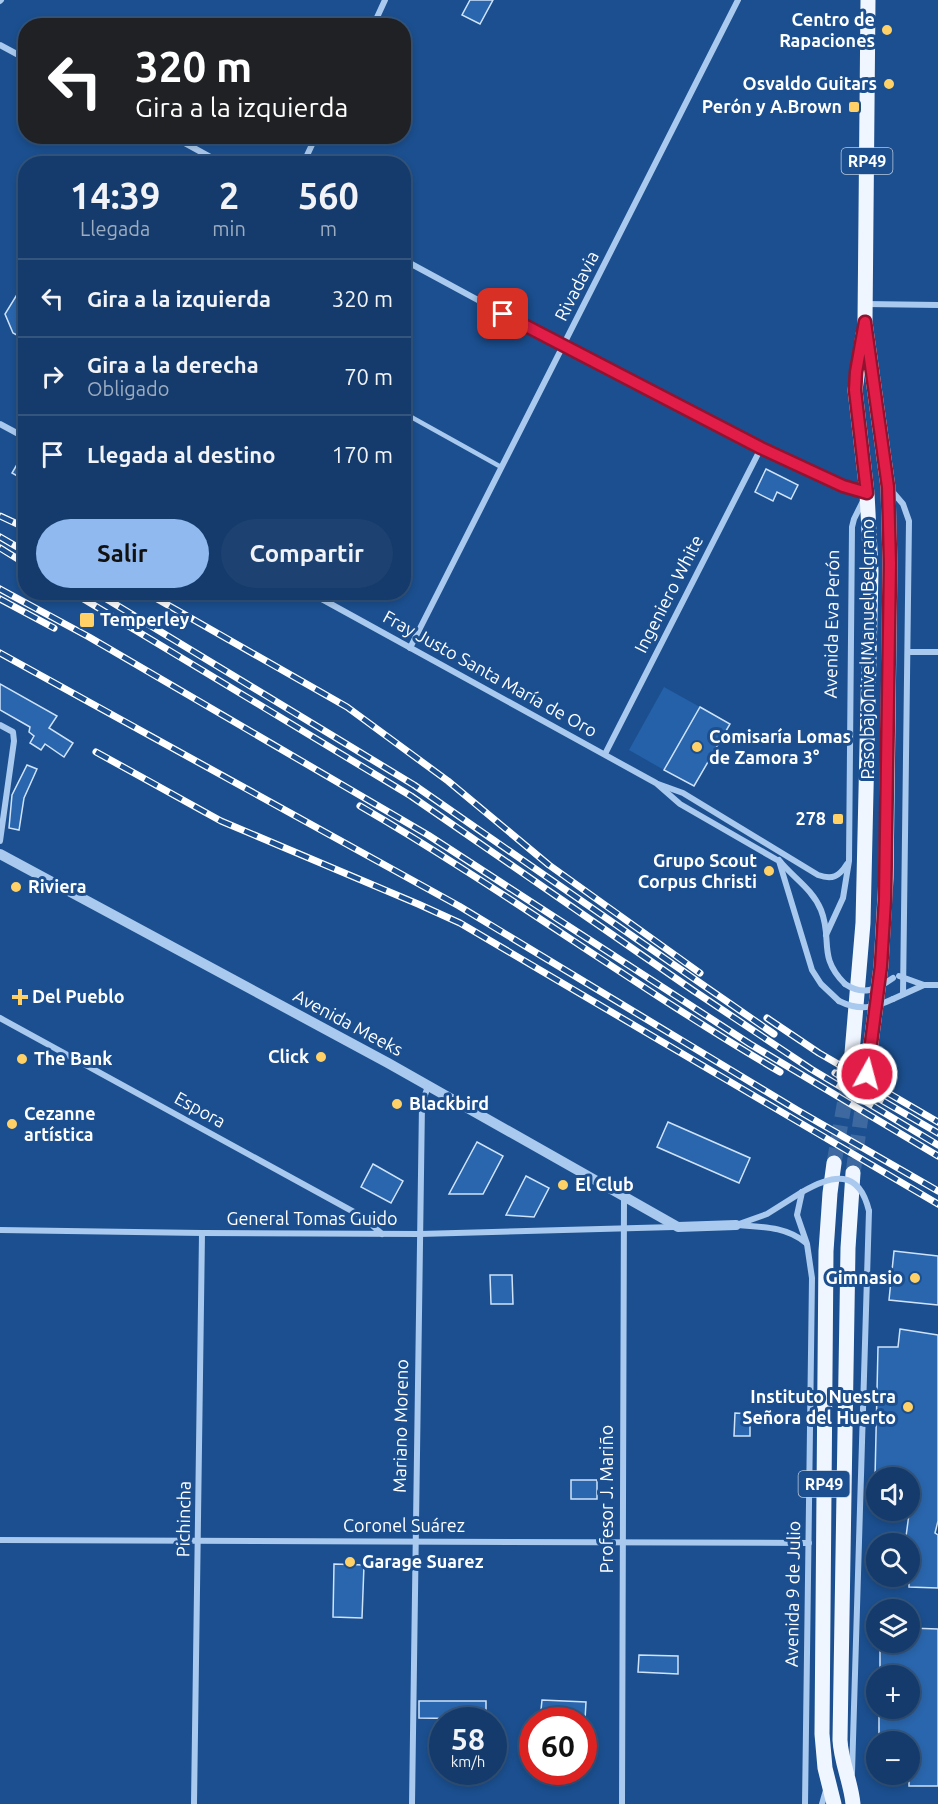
<!DOCTYPE html>
<html lang="es">
<meta charset="utf-8">
<style>
:root{--surface:#143b6b;--page:#1d4271;--text:#f1f3f6;--muted:#9dadc1;--line:#33557e;--accent:#90b9f0}
body{margin:0;font-family:Ubuntu,sans-serif;background:var(--page);color:var(--text);height:100vh;display:flex;flex-direction:column;font-size:22px;white-space:nowrap}
*{box-sizing:border-box;margin:0}
p{font-size:20px;color:var(--muted)}
.icon{flex:none;width:33px;height:33px;fill:none;stroke:currentColor;stroke-width:2;stroke-linecap:round;stroke-linejoin:round}
.map{position:relative;flex:1;overflow:hidden}
.panel{position:absolute;left:18px;top:156px;width:393px;height:444px;display:flex;flex-direction:column;background:var(--surface);border-radius:24px;box-shadow:0 3px 9px #0003,0 0 0 2px var(--line)}
.panel>*{flex:none}
.guide{position:absolute;left:18px;top:18px;width:393px;height:126px;border-radius:24px;box-shadow:0 3px 9px #0003,0 0 0 2px var(--line);background:#202124;color:#fff;overflow:hidden}
.tools{position:absolute;left:866px;top:1467px;display:grid;gap:12px}
.tools a{display:grid;place-items:center;width:54px;height:54px;border-radius:50%;background:var(--surface);box-shadow:0 3px 9px #0003,0 0 0 2px var(--line);font-size:30px}
.speed{position:absolute;left:429px;top:1707px;display:flex;gap:12px;font-size:30px;font-weight:700;text-align:center}
.speed>*{display:grid;place-content:center;width:78px;height:78px;border-radius:50%;background:var(--surface);box-shadow:0 3px 9px #0003,0 0 0 2px var(--line);line-height:1}
.speed small{font-size:15px;font-weight:400}
.speed .limit{border:9px solid #d22;background:#fff;color:#111}
.pin{position:absolute;display:grid;place-items:center;width:51px;height:51px;color:#fff;margin:-26px;border-radius:12px;box-shadow:0 3px 9px #0006}
.me{position:absolute;width:66px;margin:-33px;rotate:7deg;stroke-linejoin:round;filter:drop-shadow(0 0 4px #0008)}
.turn{display:flex;align-items:center;gap:21px;height:126px;padding:0 18px;font-size:27px}
.turn .icon{width:78px;height:78px;stroke-width:2.5}
.turn b{display:block;font-size:42px;line-height:51px}
.eta{display:flex;justify-content:space-evenly;align-items:center;height:102px;text-align:center}
.eta b{font-size:36px;font-weight:600;line-height:42px}
.primary-button{display:flex;gap:12px;margin-top:auto;padding:12px 18px}
.primary-button a{flex:1;height:69px;border-radius:36px;background:var(--accent);color:#111;font-size:24px;font-weight:600;line-height:69px;text-align:center}
.primary-button a+a{background:var(--page);color:var(--text)}
ul{padding:0;list-style:none}
li{display:flex;align-items:center;gap:18px;height:78px;padding:0 18px;border-top:2px solid var(--line)}
li div{flex:1}
li b{display:block;font-size:22px}
li em{font-style:normal}
.map>svg:first-child{display:block}
.green{fill:#2461a8}
.building{fill:#2a66ad;stroke:#cfe3fa;stroke-width:1.5}
.lines{fill:none;stroke-linecap:round;stroke-linejoin:round}
.primary-tunnel{stroke:#3d69a0;stroke-width:15;stroke-dasharray:15 8;stroke-linecap:butt}
.service{stroke:#a9c9ee;stroke-width:4.5}
.minor{stroke:#a9c9ee;stroke-width:6}
.tertiary{stroke:#a9c9ee;stroke-width:10}
.primary{stroke:#f0f6ff;stroke-width:15}
.rail-casing{stroke:#fff;stroke-width:7}
.rail{stroke:#1b4f8f;stroke-width:4.5;stroke-dasharray:14;stroke-linecap:butt}
.minor-bridge{stroke:#a9c9ee;stroke-width:6}
.route-casing{stroke:#92132f;stroke-width:15}
.route{stroke:#e11d48;stroke-width:10}
.poi-dot{fill:#ffd166;stroke:#1b4f8f;stroke-width:2}
.labels{text-anchor:middle;stroke-width:6;stroke-linejoin:round;paint-order:stroke}
.shield{fill:#1b4f8f;stroke:#bbcadd;stroke-width:1.5}
.shield-label{font-size:16px;font-weight:bold;fill:#fff}
.poi-label{font-size:18px;font-weight:bold;fill:#fff;stroke:#1b4f8f;text-anchor:start}
.street-label{font-size:18px;fill:#fff;stroke:#1b4f8f}
</style>
<div class="map">
<svg width="938" height="1804" viewBox="0 0 938 1804">
<rect width="100%" height="100%" fill="#1b4f8f"/>
<path class="green" d="M664 687 700 707 664 770 629 750Z"/>
<g class="building">
<path d="M470 0H493L480 24 462 15Z"/>
<path d="M26 280V340L13 333 5 314Z"/>
<path d="M26 449V481L12 473Z"/>
<path d="M766 469 798 485 791 499 777 492 773 501 755 492Z"/>
<path d="M0 684 57 716 49 728 73 743 64 757 45 744 41 750 30 743 34 736 29 732 30 727 0 710Z"/>
<path d="M700 707 730 724 694 786 664 770Z"/>
<path d="M27 765 37 769 24 798 19 830 9 828 12 795Z"/>
<path d="M668 1122 750 1158 739 1183 657 1147Z"/>
<path d="M477 1142 503 1156 483 1194H449Z"/>
<path d="M373 1164 403 1181 391 1203 361 1187Z"/>
<path d="M526 1176 549 1188 534 1217 506 1215Z"/>
<path d="M894 1251 938 1256V1305L889 1300Z"/>
<path d="M490 1275H512L513 1304H491Z"/>
<path d="M900 1329 938 1335V1521L935 1533 938 1535V1588L909 1587V1544H905L911 1499 909 1498V1478H875L878 1347H898Z"/>
<path d="M735 1413 750 1414V1436H734Z"/>
<rect x="571" y="1480" width="26" height="19"/>
<path d="M334 1564 364 1565 362 1618 333 1617Z"/>
<path d="M909 1628 938 1629V1786H909V1742H879V1708H909V1676H880V1642H909Z"/>
<path d="M639 1655 678 1656V1674L638 1672Z"/>
<path d="M542 1700 586 1702 585 1720H540Z"/>
<path d="M419 1701H486V1719L419 1718Z"/>
</g>
<g class="lines">
<g class="primary-tunnel">
<path d="M834 1163 851 1065"/>
<path d="M853 1173 867 1074"/>
</g>
<path class="service" d="M404 413 501 467"/>
<g class="minor">
<path d="M0 1 1 0"/>
<path d="M373 26 385 0"/>
<path d="M0 45 26 59"/>
<path d="M172 136 223 164"/>
<path d="M303 164 316 136"/>
<path d="M404 260 563 346 761 448 843 486 866 493"/>
<path d="M865 304 938 305"/>
<path d="M0 424 26 438"/>
<path d="M891 490 903 504 909 521 903 994"/>
<path d="M309 592 656 783 680 804 779 861 812 970 821 984 839 1001"/>
<path d="M410 648 738 0"/>
<path d="M908 652H938"/>
<path d="M0 725 13 732 14 741 0 841"/>
<path d="M605 754 761 448"/>
<path d="M658 784 683 793 818 875C832 880 839 877 847 864"/>
<path d="M779 860C792 877 812 888 821 910 833 940 817 956 845 984"/>
<path d="M826 935 843 898 849 861 852 527 854 519 863 501"/>
<path d="M899 976 924 985H938"/>
<path d="M893 999 924 985"/>
<path d="M0 1018 363 1217 382 1234"/>
<path d="M802 1192 797 1215 807 1244 812 1278 805 1804"/>
<path d="M739 1224 767 1214 802 1192"/>
<path d="M736 1225C761 1227 786 1226 806 1243"/>
<path d="M0 1230 202 1233 420 1234 674 1227"/>
<path d="M0 1540 809 1543"/>
<path d="M852 1773 869 1211"/>
<path d="M194 1804 202 1233"/>
<path d="M412 1804 422 1104 428 1086"/>
<path d="M622 1804 624 1196"/>
<path d="M822 1804 826 1790"/>
</g>
<path class="tertiary" d="M0 854 388 1063 678 1227 736 1225"/>
<g class="primary">
<path d="M851 1065 863 923 871 571 867 493 855 390 863 334"/>
<path d="M867 1074 881 966 886 878 890 563 888 487 865 322 868 0"/>
<path d="M853 1173 848 1248 840 1740C841 1762 851 1782 853 1804"/>
<path d="M834 1804 825 1768 822 1734 826 1251 830 1193 834 1163"/>
</g>
<g class="rail-casing">
<g id="rail">
<path d="M0 516 26 528"/>
<path d="M0 537 26 552"/>
<path d="M0 548 26 564"/>
<path d="M0 589 89 637 428 835 750 1044 938 1156"/>
<path d="M72 592 411 796 694 991 811 1069 938 1145"/>
<path d="M95 592 414 785 774 1034"/>
<path d="M145 592 347 707 448 781 549 865 700 973"/>
<path d="M0 599 54 628"/>
<path d="M0 653 459 906 797 1110 938 1191"/>
<path d="M96 752 221 821 418 904 460 923 938 1204"/>
<path d="M360 806C503 889 637 988 780 1072"/>
<path d="M767 1018 819 1053 938 1122"/>
<path d="M835 1073 938 1133"/>
</g>
</g>
<use href="#rail" class="rail"/>
<g class="minor-bridge">
<path d="M845 984C863 996 876 990 893 978"/>
<path d="M839 1001C859 1011 874 1008 893 999"/>
<path d="M802 1192C833 1174 859 1169 869 1211"/>
</g>
</g>
<g class="lines">
<g class="route-casing">
<path id="route" d="M503 314 761 448 843 486 867 493 855 390 856 372 865 322 888 487 890 563 885 900 881 966 867 1074"/>
</g>
<use href="#route" class="route"/>
</g>
<g class="poi-dot">
<circle cx="887" cy="30" r="6"/>
<circle cx="889" cy="84" r="6"/>
<rect x="848" y="101" width="12" height="12" rx="3"/>
<rect x="79" y="612" width="16" height="16" rx="3"/>
<circle cx="697" cy="747" r="6"/>
<rect x="832" y="813" width="12" height="12" rx="3"/>
<circle cx="769" cy="871" r="6"/>
<circle cx="16" cy="887" r="6"/>
<path d="M17 988h6v6h6v6h-6v6h-6v-6h-6v-6h6z"/>
<circle cx="321" cy="1057" r="6"/>
<circle cx="22" cy="1059" r="6"/>
<circle cx="397" cy="1104" r="6"/>
<circle cx="12" cy="1124" r="6"/>
<circle cx="563" cy="1185" r="6"/>
<circle cx="915" cy="1278" r="6"/>
<circle cx="908" cy="1407" r="6"/>
<circle cx="350" cy="1562" r="6"/>
</g>
<g class="labels">
<g class="shield">
<rect x="841.5" y="148" width="51" height="26" rx="4.5"/>
<rect x="798.5" y="1471" width="51" height="26" rx="4.5"/>
</g>
<g class="shield-label">
<text x="867" y="167">RP49</text>
<text x="824" y="1490">RP49</text>
</g>
<g class="poi-label">
<text x="875" y="26" text-anchor="end">Centro de<tspan x="875" dy="21">Rapaciones</tspan></text>
<text x="877" y="90" text-anchor="end">Osvaldo Guitars</text>
<text x="842" y="113" text-anchor="end">Perón y A.Brown</text>
<text x="100" y="626">Temperley</text>
<text x="709" y="743">Comisaría Lomas<tspan x="709" dy="21">de Zamora 3°</tspan></text>
<text x="826" y="825" text-anchor="end">278</text>
<text x="757" y="867" text-anchor="end">Grupo Scout<tspan x="757" dy="21">Corpus Christi</tspan></text>
<text x="28" y="893">Riviera</text>
<text x="32" y="1003">Del Pueblo</text>
<text x="309" y="1063" text-anchor="end">Click</text>
<text x="34" y="1065">The Bank</text>
<text x="409" y="1110">Blackbird</text>
<text x="24" y="1120">Cezanne<tspan x="24" dy="21">artística</tspan></text>
<text x="575" y="1191">El Club</text>
<text x="903" y="1284" text-anchor="end">Gimnasio</text>
<text x="896" y="1403" text-anchor="end">Instituto Nuestra<tspan x="896" dy="21">Señora del Huerto</tspan></text>
<text x="362" y="1568">Garage Suarez</text>
</g>
<g class="street-label">
<text transform="translate(577 286) rotate(-63)" y="6">Rivadavia</text>
<text transform="translate(669 594) rotate(-63)" y="6">Ingeniero White</text>
<text transform="translate(832 624) rotate(-89)" y="6">Avenida Eva Perón</text>
<text transform="translate(868 649) rotate(-90)" y="6">Paso bajo nivel Manuel Belgrano</text>
<text transform="translate(490 674) rotate(29)" y="6">Fray Justo Santa María de Oro</text>
<text transform="translate(348 1023) rotate(28)" y="6">Avenida Meeks</text>
<text transform="translate(200 1110) rotate(29)" y="6">Espora</text>
<text x="312" y="1225">General Tomas Guido</text>
<text transform="translate(401 1426) rotate(-89)" y="6">Mariano Moreno</text>
<text transform="translate(607 1499) rotate(-90)" y="6">Profesor J. Mariño</text>
<text transform="translate(184 1519) rotate(-89)" y="6">Pichincha</text>
<text x="404" y="1532">Coronel Suárez</text>
<text transform="translate(793 1594) rotate(-89)" y="6">Avenida 9 de Julio</text>
</g>
</g>
</svg>
<div class="tools">
<a><svg class="icon" aria-label="sound" viewBox="0 0 24 24"><path d="M4 9h4l5-4v14l-5-4H4zM17 9q2 3 0 6"/></svg></a>
<a><svg class="icon" aria-label="search" viewBox="0 0 24 24"><circle cx="10" cy="10" r="6"/><path d="M15 15l6 6"/></svg></a>
<a><svg class="icon" aria-label="layers" viewBox="0 0 24 24"><path d="M12 4l9 5-9 5-9-5zM3 14l9 5 9-5"/></svg></a>
<a>+</a>
<a>−</a>
</div>
<div class="speed"><div>58<small>km/h</small></div><div class="limit">60</div></div>
<div class="pin" style="left:503px;top:314px;background:#d93025"><svg class="icon" aria-label="arrive" viewBox="0 0 24 24"><path d="M6 21V4h12l-3 4 3 4H6"/></svg></div>
<svg class="me" style="left:867px;top:1074px" viewBox="-20 -20 40 40"><circle r="17" fill="#e11d48" stroke="#fff" stroke-width="3"/><path d="M0-11L8 9 0 5-8 9z" fill="#fff"/></svg>
<div class="guide">
<div class="turn"><svg class="icon" aria-label="left" viewBox="0 0 24 24"><path d="M17 20v-9H6M10 6l-5 5 5 5"/></svg><div><b>320 m</b>Gira a la izquierda</div></div>
</div>
<section class="panel">
<div class="eta">
<div><b>14:39</b><p>Llegada</p></div>
<div><b>2</b><p>min</p></div>
<div><b>560</b><p>m</p></div>
</div>
<ul>
<li><svg class="icon" aria-label="left" viewBox="0 0 24 24"><path d="M17 20v-9H6M10 6l-5 5 5 5"/></svg><div><b>Gira a la izquierda</b></div><em>320 m</em></li>
<li><svg class="icon" aria-label="right" viewBox="0 0 24 24"><path d="M7 20v-9h11M14 6l5 5-5 5"/></svg><div><b>Gira a la derecha</b><p>Obligado</p></div><em>70 m</em></li>
<li><svg class="icon" aria-label="arrive" viewBox="0 0 24 24"><path d="M6 21V4h12l-3 4 3 4H6"/></svg><div><b>Llegada al destino</b></div><em>170 m</em></li>
</ul>
<div class="primary-button"><a>Salir</a><a>Compartir</a></div>
</section>
</div>
